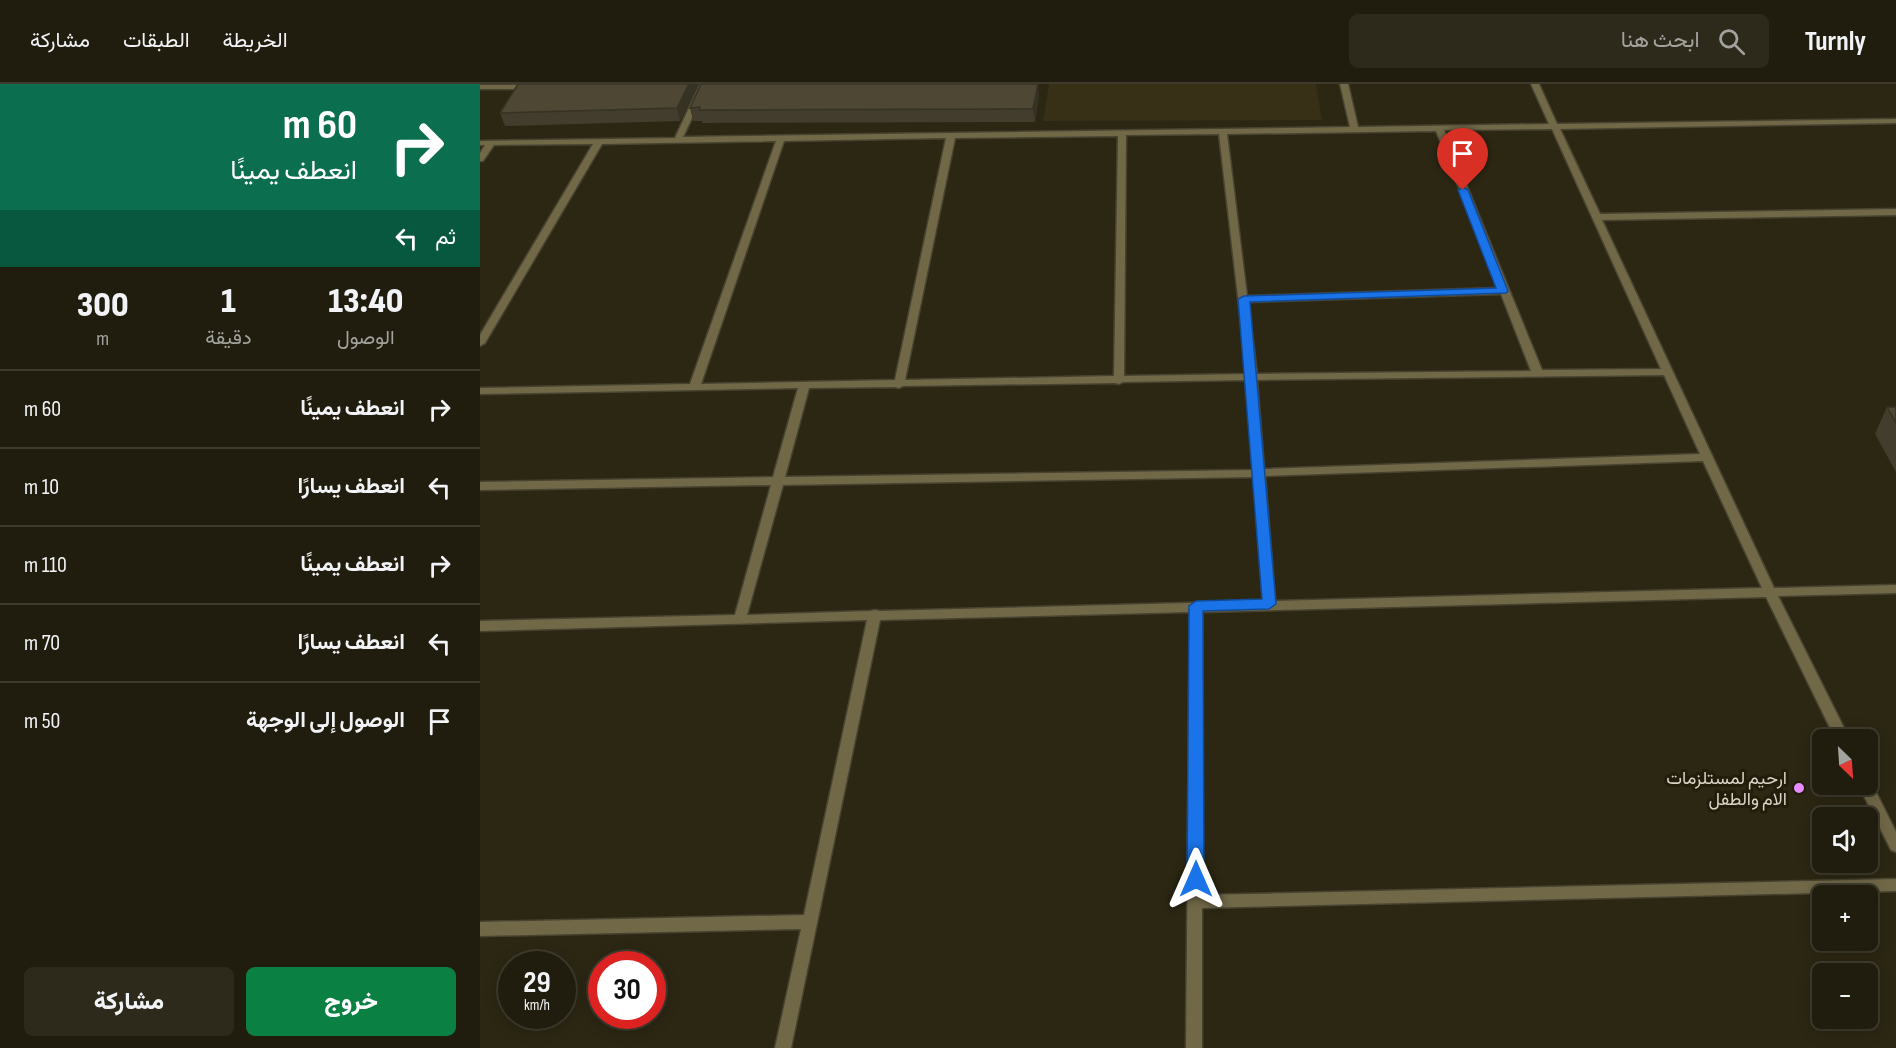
<!DOCTYPE html>
<html lang="ar">
<meta charset="utf-8">
<style>
:root{--surface:#211d0e;--page:#2d2a1c;--text:#f1f3f6;--muted:#a2a29e;--line:#3e3b2e;--accent:#0b8043}
body{margin:0;font-family:"Sofia Sans Condensed",Vazirmatn,sans-serif;background:var(--page);color:var(--text);direction:rtl;height:100vh;display:flex;flex-direction:column;font-size:22px;white-space:nowrap}
*{box-sizing:border-box;margin:0}
p{font-size:20px;color:var(--muted)}
.icon{flex:none;width:33px;height:33px;fill:none;stroke:currentColor;stroke-width:2;stroke-linecap:round;stroke-linejoin:round}
.map{position:relative;flex:1;overflow:hidden;direction:ltr}
.side{display:flex;flex-direction:column;background:var(--surface);width:480px}
.side>*{flex:none}
.hud{background:#0b6e4f;color:#fff;overflow:hidden}
.needle{width:39px;rotate:155deg}
.fabs{position:absolute;left:1332px;top:645px;display:grid;gap:12px}
.fabs a{display:grid;place-items:center;width:66px;height:66px;border-radius:9px;background:var(--surface);box-shadow:0 3px 15px #0003,0 0 0 2px var(--line);font-size:30px}
.speed{position:absolute;left:18px;top:867px;display:flex;gap:12px;font-size:30px;font-weight:700;text-align:center}
.speed>*{display:grid;place-content:center;width:78px;height:78px;border-radius:50%;background:var(--surface);box-shadow:0 3px 15px #0003,0 0 0 2px var(--line);line-height:1}
.speed small{font-size:15px;font-weight:400}
.speed .limit{border:9px solid #d22;background:#fff;color:#111}
.pin{position:absolute;display:grid;place-items:center;width:51px;height:51px;color:#fff;margin:-62px -26px;border-radius:50% 50% 50% 0;rotate:-45deg;box-shadow:0 0 6px #0007}
.pin .icon{rotate:45deg}
.me{position:absolute;width:66px;margin:-33px;rotate:0deg;stroke-linejoin:round;filter:drop-shadow(0 0 4px #0008)}
.turn{display:flex;align-items:center;gap:21px;height:126px;padding:0 24px;font-size:27px}
.turn .icon{width:78px;height:78px;stroke-width:2.5}
.turn b{display:block;font-size:42px;line-height:51px}
.then{display:flex;align-items:center;height:57px;padding:0 24px;background:#0003;gap:12px;font-size:22px}
.eta{display:flex;justify-content:space-evenly;align-items:center;height:102px;text-align:center}
.eta b{font-size:36px;font-weight:800;line-height:42px}
.cta{display:flex;gap:12px;margin-top:auto;padding:12px 24px}
.cta a{flex:1;height:69px;border-radius:9px;background:var(--accent);color:#fff;font-size:24px;font-weight:800;line-height:69px;text-align:center}
.cta a+a{background:var(--page);color:var(--text)}
ul{padding:0;list-style:none}
li{display:flex;align-items:center;gap:18px;height:78px;padding:0 24px;border-top:2px solid var(--line)}
li div{flex:1}
li b{display:block;font-size:22px}
li em{font-style:normal}
header{display:flex;align-items:center;gap:36px;box-sizing:border-box;height:84px;padding:0 30px;background:var(--surface);border-bottom:2px solid var(--line)}
header strong{font-size:28px}
nav{display:flex;gap:33px;margin-inline-start:auto;font-size:21px}
.search{width:420px;height:54px;background:var(--page);display:flex;align-items:center;gap:15px;box-sizing:border-box;padding:0 21px;border-radius:9px;color:var(--muted);font-size:22px}
main{display:flex;flex:1;min-height:0}
.map>svg:first-child{display:block}
.built{fill:#372f16}
.lines{fill:none;stroke-linecap:round;stroke-linejoin:round}
.minor-casing{stroke:#474330;stroke-width:3}
.minor{fill:#716848;fill-rule:evenodd}
.wall{fill:#423d2c}
.shaded-wall{fill:#363224}
.building{fill:#4d4733;stroke:#363224;stroke-width:1.5}
.route{fill:#1a73e8;stroke:#114b97;stroke-width:1.5}
.poi-dot{fill:#e98dfe;stroke:#221d0a;stroke-width:2}
.labels{text-anchor:middle;stroke-width:6;stroke-linejoin:round;paint-order:stroke}
.poi-label{font-size:18px;fill:#d7d3c7;stroke:#221d0a;text-anchor:end}
</style>
<header>
<strong>Turnly</strong>
<div class="search"><svg class="icon" aria-label="search" viewBox="0 0 24 24"><circle cx="10" cy="10" r="6"/><path d="M15 15l6 6"/></svg>ابحث هنا</div>
<nav><a>الخريطة</a><a>الطبقات</a><a>مشاركة</a></nav>
</header>
<main>
<div class="map">
<svg width="1416" height="964" viewBox="0 0 1416 964">
<rect width="100%" height="100%" fill="#2c2713"/>
<path class="built" d="M569 0H836L842 36 563 37Z"/>
<g class="lines">
<g class="minor-casing">
<g id="minor">
<path d="M220 0H228L203 53 870 43 860 0H868L878 43 1069 40 1051 0H1059L1077 40 1416 35V39L1080 45 1120 130 1416 125V131L1122 136 1294 504 1416 501V509L1298 512 1370 656H1356L1286 513 722 528V811L1416 795V807L722 824V964H706L710 528 400 536 311 964H295L321 845 0 852V838L324 831 387 536 0 547V537L255 531 291 401 0 406V398L293 393 318 304 0 310V304L210 300 296 57 122 60 5 259 0 262V251L113 60 14 61 3 77H0V69L5 61H0V57L195 54ZM1072 45 1181 285 1062 286 964 46ZM956 47 1019 204 767 212 747 50ZM739 50 767 290 644 292 646 51ZM638 52 634 292 425 296 475 54ZM466 54 415 296 221 300 304 57ZM1021 210 1051 287 777 290 768 218ZM1184 291 1220 370 784 385 777 296ZM767 296 773 386 305 393 329 304 415 303 419 304 423 302 635 299 639 300 643 298ZM1223 377 1282 504 795 517 785 392ZM774 393 783 517 400 527 395 526 390 527 267 531 303 401Z"/>
<path d="M0 1H52L56 3 52 5H0Z"/>
<path d="M1388 695 1390 696 1416 748V768L1411 766 1378 700H1388Z"/>
</g>
</g>
<use href="#minor" class="minor"/>
</g>
<g class="wall">
<path d="M219 0 200 37 25 42 20 29Z"/>
<path d="M559 11 555 38 222 39V37H213L210 24Z"/>
<path d="M1407 323H1416V388L1395 350Z"/>
</g>
<g class="shaded-wall">
<path d="M209 0H219L200 37 197 24Z"/>
<path d="M558 0 559 11 555 38 553 25Z"/>
</g>
<g class="building">
<path d="M38 0H209L197 24 20 29Z"/>
<path d="M221 0H558L553 25 219 26 220 23 210 24Z"/>
<path d="M1407 323H1416V339Z"/>
</g>
<path class="route" d="M983 103 988 106 1028 207 1026 209 770 218 796 520 789 525 723 527 724 795 722 800 716 803 710 800 707 795 709 522 716 517 782 515 758 215 764 212 1016 204 978 106Z"/>
<circle class="poi-dot" cx="1319" cy="704" r="6"/>
<g class="labels">
<g class="poi-label">
<text x="1307" y="700">ارحيم لمستلزمات<tspan x="1307" dy="21">الام والطفل</tspan></text>
</g>
</g>
</svg>
<div class="fabs">
<a><svg class="needle" viewBox="-14 -14 28 28"><path d="M0-13l5 13h-10z" fill="#e53935"/><path d="M0 13l5-13h-10z" fill="#a2a29e"/></svg></a>
<a><svg class="icon" aria-label="sound" viewBox="0 0 24 24"><path d="M4 9h4l5-4v14l-5-4H4zM17 9q2 3 0 6"/></svg></a>
<a>+</a>
<a>−</a>
</div>
<div class="speed"><div>29<small>km/h</small></div><div class="limit">30</div></div>
<div class="pin" style="left:983px;top:106px;background:#d93025"><svg class="icon" aria-label="arrive" viewBox="0 0 24 24"><path d="M6 21V4h12l-3 4 3 4H6"/></svg></div>
<svg class="me" style="left:716px;top:795px" viewBox="-20 -20 40 40"><path d="M0-17L14 15 0 8-14 15z" fill="#1a73e8" stroke="#fff" stroke-width="4"/></svg>
</div>
<section class="side">
<div class="hud">
<div class="turn"><svg class="icon" aria-label="right" viewBox="0 0 24 24"><path d="M7 20v-9h11M14 6l5 5-5 5"/></svg><div><b>60 m</b>انعطف يمينًا</div></div>
<div class="then">ثم<svg class="icon" aria-label="left" viewBox="0 0 24 24"><path d="M17 20v-9H6M10 6l-5 5 5 5"/></svg></div>
</div>
<div class="eta">
<div><b>13:40</b><p>الوصول</p></div>
<div><b>1</b><p>دقيقة</p></div>
<div><b>300</b><p>m</p></div>
</div>
<ul>
<li><svg class="icon" aria-label="right" viewBox="0 0 24 24"><path d="M7 20v-9h11M14 6l5 5-5 5"/></svg><div><b>انعطف يمينًا</b></div><em>60 m</em></li>
<li><svg class="icon" aria-label="left" viewBox="0 0 24 24"><path d="M17 20v-9H6M10 6l-5 5 5 5"/></svg><div><b>انعطف يسارًا</b></div><em>10 m</em></li>
<li><svg class="icon" aria-label="right" viewBox="0 0 24 24"><path d="M7 20v-9h11M14 6l5 5-5 5"/></svg><div><b>انعطف يمينًا</b></div><em>110 m</em></li>
<li><svg class="icon" aria-label="left" viewBox="0 0 24 24"><path d="M17 20v-9H6M10 6l-5 5 5 5"/></svg><div><b>انعطف يسارًا</b></div><em>70 m</em></li>
<li><svg class="icon" aria-label="arrive" viewBox="0 0 24 24"><path d="M6 21V4h12l-3 4 3 4H6"/></svg><div><b>الوصول إلى الوجهة</b></div><em>50 m</em></li>
</ul>
<div class="cta"><a>خروج</a><a>مشاركة</a></div>
</section>
</main>
